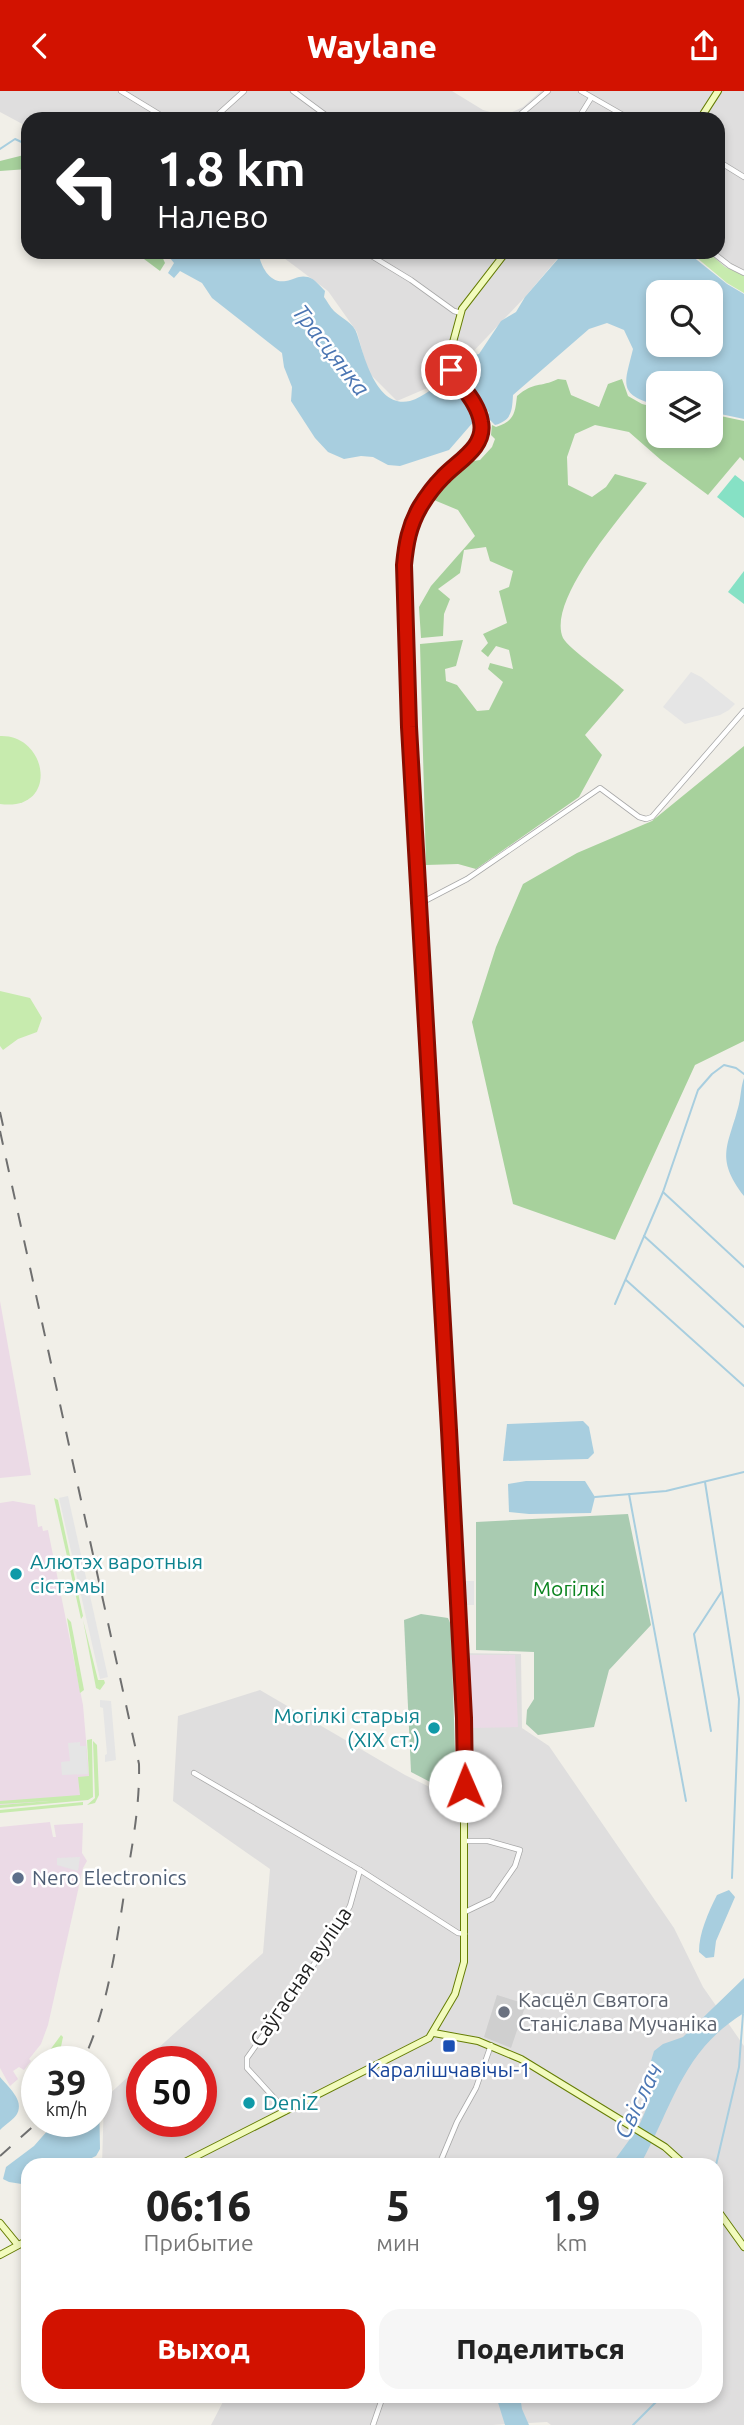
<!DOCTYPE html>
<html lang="ru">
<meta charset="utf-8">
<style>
:root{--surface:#fff;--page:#f6f6f6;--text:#222;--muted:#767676;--accent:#d21200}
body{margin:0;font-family:Ubuntu,sans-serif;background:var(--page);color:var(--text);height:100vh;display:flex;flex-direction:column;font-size:26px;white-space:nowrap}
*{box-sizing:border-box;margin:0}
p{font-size:23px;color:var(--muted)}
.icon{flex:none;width:38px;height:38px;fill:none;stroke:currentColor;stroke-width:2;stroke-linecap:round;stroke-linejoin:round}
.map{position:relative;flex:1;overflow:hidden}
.side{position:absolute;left:21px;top:2067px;width:702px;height:245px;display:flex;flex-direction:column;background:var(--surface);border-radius:21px;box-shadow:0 4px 10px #0003}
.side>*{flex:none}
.banner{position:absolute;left:21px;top:21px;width:704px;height:147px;border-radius:21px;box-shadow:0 4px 10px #0003;background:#202124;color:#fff;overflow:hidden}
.fabs{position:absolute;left:646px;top:189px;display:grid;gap:14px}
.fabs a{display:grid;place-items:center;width:77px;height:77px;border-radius:14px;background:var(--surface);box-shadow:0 4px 10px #0003;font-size:35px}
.speed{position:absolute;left:21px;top:1955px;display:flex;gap:14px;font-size:35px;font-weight:700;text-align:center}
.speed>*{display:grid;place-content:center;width:91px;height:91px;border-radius:50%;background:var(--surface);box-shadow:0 4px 10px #0003;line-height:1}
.speed small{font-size:18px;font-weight:400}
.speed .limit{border:10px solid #d22;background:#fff;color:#111}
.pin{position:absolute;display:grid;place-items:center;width:60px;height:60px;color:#fff;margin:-30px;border:4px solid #fff;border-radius:50%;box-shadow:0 2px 7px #0007}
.me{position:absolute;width:77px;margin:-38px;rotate:359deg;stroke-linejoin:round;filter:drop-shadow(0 0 5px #0008)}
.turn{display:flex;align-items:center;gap:24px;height:147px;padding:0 21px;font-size:32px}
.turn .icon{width:91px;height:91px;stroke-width:2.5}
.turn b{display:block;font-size:49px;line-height:60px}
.eta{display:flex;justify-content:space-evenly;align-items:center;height:119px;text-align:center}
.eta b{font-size:42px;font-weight:800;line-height:49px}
.button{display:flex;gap:14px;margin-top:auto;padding:14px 21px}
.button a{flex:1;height:80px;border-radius:21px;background:var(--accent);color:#fff;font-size:28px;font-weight:800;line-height:80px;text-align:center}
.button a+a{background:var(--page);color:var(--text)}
header{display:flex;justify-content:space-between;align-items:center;height:91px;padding:0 21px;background:var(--accent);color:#fff;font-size:32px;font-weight:800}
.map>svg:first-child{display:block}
.residential{fill:#dfdede}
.industrial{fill:#ebdae6}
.religious{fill:#cfcfcf}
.grass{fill:#c7ebae}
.forest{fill:#a7d19c}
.cemetery{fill:#a9cbb1}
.pitch{fill:#86e1c5}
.parking{fill:#e5e5e5}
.water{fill:#a8cedf;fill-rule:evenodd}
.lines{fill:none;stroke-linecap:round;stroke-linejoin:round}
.stream{stroke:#a8cedf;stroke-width:2}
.street-casing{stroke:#a8a8a8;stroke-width:6}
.secondary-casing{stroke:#657d04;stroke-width:8}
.street{stroke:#fff;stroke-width:4.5}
.secondary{stroke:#f2fbbd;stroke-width:6}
.rail{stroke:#6f6f6f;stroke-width:2;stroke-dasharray:14 14;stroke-linecap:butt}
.route-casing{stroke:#880c00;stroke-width:18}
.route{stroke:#d21200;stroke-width:12}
.culture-dot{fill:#0f9aa8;stroke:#fff;stroke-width:2.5}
.service-dot{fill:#5c6f8a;stroke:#fff;stroke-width:2.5}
.worship-dot{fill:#6b7280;stroke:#fff;stroke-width:2.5}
.transit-dot{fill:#1a4fb4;stroke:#fff;stroke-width:2.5}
.labels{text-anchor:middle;stroke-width:5;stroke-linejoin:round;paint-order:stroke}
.culture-label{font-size:21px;fill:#0d838f;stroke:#fff;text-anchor:start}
.park-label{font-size:21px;fill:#0b841f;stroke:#fff}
.service-label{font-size:21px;fill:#4e5e75;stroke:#fff;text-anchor:start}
.street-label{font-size:21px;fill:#212121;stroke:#fff}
.worship-label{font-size:21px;fill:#5b616d;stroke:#fff;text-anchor:start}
.transit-label{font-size:21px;fill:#164399;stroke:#fff}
.water-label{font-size:23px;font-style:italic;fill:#4b76b3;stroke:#fff}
</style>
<header><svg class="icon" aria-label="back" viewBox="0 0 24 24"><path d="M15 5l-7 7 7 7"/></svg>Waylane<svg class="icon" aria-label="share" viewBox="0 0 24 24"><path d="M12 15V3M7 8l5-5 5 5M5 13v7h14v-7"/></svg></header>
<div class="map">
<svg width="744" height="2334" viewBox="0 0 744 2334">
<rect width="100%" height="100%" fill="#f1efe8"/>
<g class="residential">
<path d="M0 0H452L483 19 504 25 523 16 541 0H744V197L690 161H718V28H28V36L0 21Z"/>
<path d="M276 161H563L525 206 469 265 439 292 397 310 368 281 357 241 328 200Z"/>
<path d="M455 1562 521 1563 522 1637 549 1655 674 1837 703 1896 744 1955V2334H551L547 2331 492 2334H211L226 2305H716V2074H102L104 2008 142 1973V2030H201V1970H144L263 1862 270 1778 173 1710 178 1625 260 1599 405 1684 438 1700 459 1699Z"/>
</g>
<g class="industrial">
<path d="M0 1210 31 1384 0 1387Z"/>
<path d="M13 1410 35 1414 38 1436 42 1435 43 1440 48 1439 83 1614 91 1707 0 1714V1412Z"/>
<path d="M470 1564H515L518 1636 471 1637Z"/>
<path d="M50 1731 53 1746H56L54 1734 83 1732 82 1762 87 1770 83 1777 48 1934 41 1953 29 1968 31 1970 24 1979 19 1976 13 1980 18 1988 10 1995 0 1977V1736Z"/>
</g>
<path class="religious" d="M497 1904 526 1913 511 1957 484 1946Z"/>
<g class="grass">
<path d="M690 161H708L725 176 744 184V202L727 192Z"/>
<path d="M0 645C48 643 60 721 0 713Z"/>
<path d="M0 900 30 907 42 927 37 941 18 948 3 959 0 955Z"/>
<path d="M54 1407 58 1409 83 1525 81 1528Z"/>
<path d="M67 1527 71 1531 84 1599 80 1602Z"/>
<path d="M83 1529 98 1589H104L105 1592 100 1599 96 1597Z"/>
<path d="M92 1648 93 1706 88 1709 0 1717V1714L49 1710 0 1713V1710L80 1704 78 1686 89 1685 87 1649Z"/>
<path d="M93 1650 97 1654 99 1704 95 1712 87 1714 95 1707Z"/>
<path d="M83 1711V1714L0 1722V1719Z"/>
<path d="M61 1944 63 1946 58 1970H42Z"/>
</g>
<g class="forest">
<path d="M28 63V78L0 80V70Z"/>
<path d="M141 161H160L165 172 160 180 144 168Z"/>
<path d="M558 288 566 289 571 304 599 316 608 293 622 288 628 305 642 313 658 317V345H710L711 323 744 330V370L740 366 708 404 661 369 629 341 595 334 575 343 567 366 568 394 592 406 606 396 615 383 647 392C625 421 546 509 563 547 568 557 613 589 624 599L585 644 602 664 579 706 476 778 458 773 426 774 420 553 463 549 456 575 445 578 446 590 457 594 477 620 489 619 503 591 488 578 490 572 513 578 509 559 496 555 488 566 481 560 488 552 483 543 507 532 499 500 509 496 513 480 490 470 486 456 464 459 460 482 438 498 450 508 444 523 443 545 421 547 419 516 431 495 475 445 458 419 434 409C443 393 461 370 480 369L492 356 495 348 491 344 492 334 496 336C514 330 515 323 517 305 535 290 539 297 558 288Z"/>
<path d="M744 655V950L695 974 615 1149 513 1113 472 931 496 856 523 793 577 762 652 730Z"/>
</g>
<g class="cemetery">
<path d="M628 1423 651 1534 609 1579 594 1636 538 1644 526 1633 527 1619 534 1608V1561L476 1559V1431Z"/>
<path d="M421 1523 448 1527 451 1534 456 1693 436 1694 411 1681 404 1529Z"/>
</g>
<g class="pitch">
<path d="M735 384 744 391V427L717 406Z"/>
<path d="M744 480V513L728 501Z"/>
</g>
<g class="parking">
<path d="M691 581 701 586 735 613 729 619 720 624 685 633 663 616Z"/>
<path d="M68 1405 108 1586 100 1588 59 1407Z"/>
<path d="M465 1490H474V1514H466Z"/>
<path d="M100 1609 111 1610 116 1669 105 1671V1664L107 1663 103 1617 100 1616Z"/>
<path d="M80 1651V1655H86L88 1683 62 1684 61 1671 70 1670 68 1652Z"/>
<path d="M80 1766 78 1780 57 1774V1767Z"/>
</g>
<g class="water">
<path d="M165 161H258C261 175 269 193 286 190 295 188 299 184 308 186 315 188 320 195 325 200L324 206C327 210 330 216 334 220 341 227 354 232 357 243 364 264 376 318 410 310 424 306 435 295 448 287L475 329 449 359 400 375 388 374 373 366 361 365 344 368 328 361 315 347 291 310 292 296 284 276 282 262 212 207 202 192 180 180 174 187 168 182 174 172Z"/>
<path d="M564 161H687L727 193 744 203V328L711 321 710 292H658V314C616 304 625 292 633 258L624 239 607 232 589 238 513 304C512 320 512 329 495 334L486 325 489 322 461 277 469 265 479 263 501 230 516 221 525 206ZM710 201V254H658V201Z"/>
<path d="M744 987V1105C714 1066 729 1054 739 1013 741 1004 741 995 744 987Z"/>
<path d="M583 1330 589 1336 594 1362 588 1368 503 1370 507 1333Z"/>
<path d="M526 1390H585L595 1406 591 1422 529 1423 509 1421 508 1393Z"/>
<path d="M729 1799 735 1806 716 1850 714 1866 706 1867 699 1861C699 1842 708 1822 717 1804Z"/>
<path d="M744 1887V1922C682 1960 673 2015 640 2074H611L638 2037 648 2014 655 1989 651 1970 654 1960 663 1953 683 1946Z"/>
<path d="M0 1986C7 1995 25 2009 17 2023 14 2028 5 2034 0 2039Z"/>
<path d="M96 2000 99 2001 100 2058 96 2065 77 2074H28V2094L9 2091 3 2088 6 2076 34 2055 56 2030H96Z"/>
<path d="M496 2305H520L522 2318 529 2334H505Z"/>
</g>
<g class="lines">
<g class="stream">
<path d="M0 58 15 48 28 54"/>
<path d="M663 1101 744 1176"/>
<path d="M644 1145 744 1236"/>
<path d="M626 1189 744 1295"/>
<path d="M615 1213 663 1101 698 999 712 983 724 974 736 977 744 983"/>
<path d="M705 1391 739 1608 732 1787"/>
<path d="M629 1403 686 1710"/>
<path d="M595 1406 666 1400 744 1381"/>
<path d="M711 1640 694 1543 722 1500"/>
<path d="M716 2074 739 1976 743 1923"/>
<path d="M633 2334 662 2305"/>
</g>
<g class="street-casing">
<g id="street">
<path d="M121 0 167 28"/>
<path d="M293 0 331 28"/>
<path d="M581 0 630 28"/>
<path d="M213 28 244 0"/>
<path d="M515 28 548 0"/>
<path d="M578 28 591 7"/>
<path d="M718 70 744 86"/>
<path d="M365 161 411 189 454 220 461 222"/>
<path d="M712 161 730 175 744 182"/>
<path d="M419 813 467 788 600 697 639 726 646 728 652 726 744 620"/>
<path d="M194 1682 360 1779 458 1842 465 1843"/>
<path d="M465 1750H488L520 1759 515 1775 492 1808 465 1821"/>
<path d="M286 2020 247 1977V1967L324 1859 350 1815 360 1779"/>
<path d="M439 2074 457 2031 476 1997 491 1954"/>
<path d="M373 2334 383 2305"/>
</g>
</g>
<g class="secondary-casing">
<g id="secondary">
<path d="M700 28 718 0"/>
<path d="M434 1942 478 1950 521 1968 665 2056 685 2074"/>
<path d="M179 2074 429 1947 455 1903 464 1871V1640L409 636 404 474 407 448 420 415 442 387 469 362 481 346 482 332 478 319 451 279 449 266 462 218 506 161"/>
<path d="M716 2117 744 2156"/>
<path d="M0 2132 18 2154"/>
<path d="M0 2164 28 2149"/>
</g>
</g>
<use href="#street" class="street"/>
<use href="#secondary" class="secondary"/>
<g class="rail">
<path d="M0 1021 6 1048"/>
<path d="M0 1040 139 1673C140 1715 132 1756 125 1797 116 1855 108 1917 83 1970"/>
<path d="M0 2065 39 2030"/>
</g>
</g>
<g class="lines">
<g class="route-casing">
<path id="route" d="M451 279C461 296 478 311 481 331 486 356 458 370 443 386 434 395 426 406 420 416 409 435 406 453 404 474L409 636 449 1339 464 1627 465 1695"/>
</g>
<use href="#route" class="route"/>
</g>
<g class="culture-dot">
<circle cx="16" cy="1483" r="7"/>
<circle cx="434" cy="1637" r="7"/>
<circle cx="249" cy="2012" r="7"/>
</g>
<circle class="service-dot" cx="18" cy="1787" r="7"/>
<circle class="worship-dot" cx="504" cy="1921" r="7"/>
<rect class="transit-dot" x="442" y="1948" width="14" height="14" rx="3.5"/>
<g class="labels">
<g class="culture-label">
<text x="30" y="1478">Алютэх варотныя<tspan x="30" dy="24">сістэмы</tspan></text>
<text x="420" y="1632" text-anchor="end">Могілкі старыя<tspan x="420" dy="24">(XIX ст.)</tspan></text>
<text x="263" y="2019">DeniZ</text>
</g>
<g class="park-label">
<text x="569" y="1505">Могілкі</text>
</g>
<g class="service-label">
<text x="32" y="1794">Nero Electronics</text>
</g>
<g class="street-label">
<text transform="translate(301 1886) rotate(-56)" y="7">Саўгасная вуліца</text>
</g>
<g class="worship-label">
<text x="518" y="1916">Касцёл Святога<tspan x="518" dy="24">Станіслава Мучаніка</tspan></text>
</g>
<g class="transit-label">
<text x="449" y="1986">Каралішчавічы-1</text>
</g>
<g class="water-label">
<text transform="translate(331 259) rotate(52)" y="8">Трасцянка</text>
<text transform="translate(638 2010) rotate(-64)" y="8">Свіслач</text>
</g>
</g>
</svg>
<div class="fabs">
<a><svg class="icon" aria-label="search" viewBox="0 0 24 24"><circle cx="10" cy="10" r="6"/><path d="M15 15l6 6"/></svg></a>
<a><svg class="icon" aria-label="layers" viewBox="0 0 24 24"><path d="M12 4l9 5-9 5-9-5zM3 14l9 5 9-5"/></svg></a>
</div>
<div class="speed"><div>39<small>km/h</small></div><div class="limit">50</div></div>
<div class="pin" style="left:451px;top:279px;background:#d93025"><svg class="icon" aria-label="arrive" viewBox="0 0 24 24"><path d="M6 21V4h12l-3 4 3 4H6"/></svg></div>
<svg class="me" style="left:465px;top:1695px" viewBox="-20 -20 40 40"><circle r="19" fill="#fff"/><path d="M0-13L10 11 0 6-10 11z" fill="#d21200"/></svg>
<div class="banner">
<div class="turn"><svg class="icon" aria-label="left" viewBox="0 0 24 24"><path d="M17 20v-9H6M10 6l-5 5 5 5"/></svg><div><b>1.8 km</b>Налево</div></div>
</div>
<section class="side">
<div class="eta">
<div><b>06:16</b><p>Прибытие</p></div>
<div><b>5</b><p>мин</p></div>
<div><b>1.9</b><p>km</p></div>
</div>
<div class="button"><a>Выход</a><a>Поделиться</a></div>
</section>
</div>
